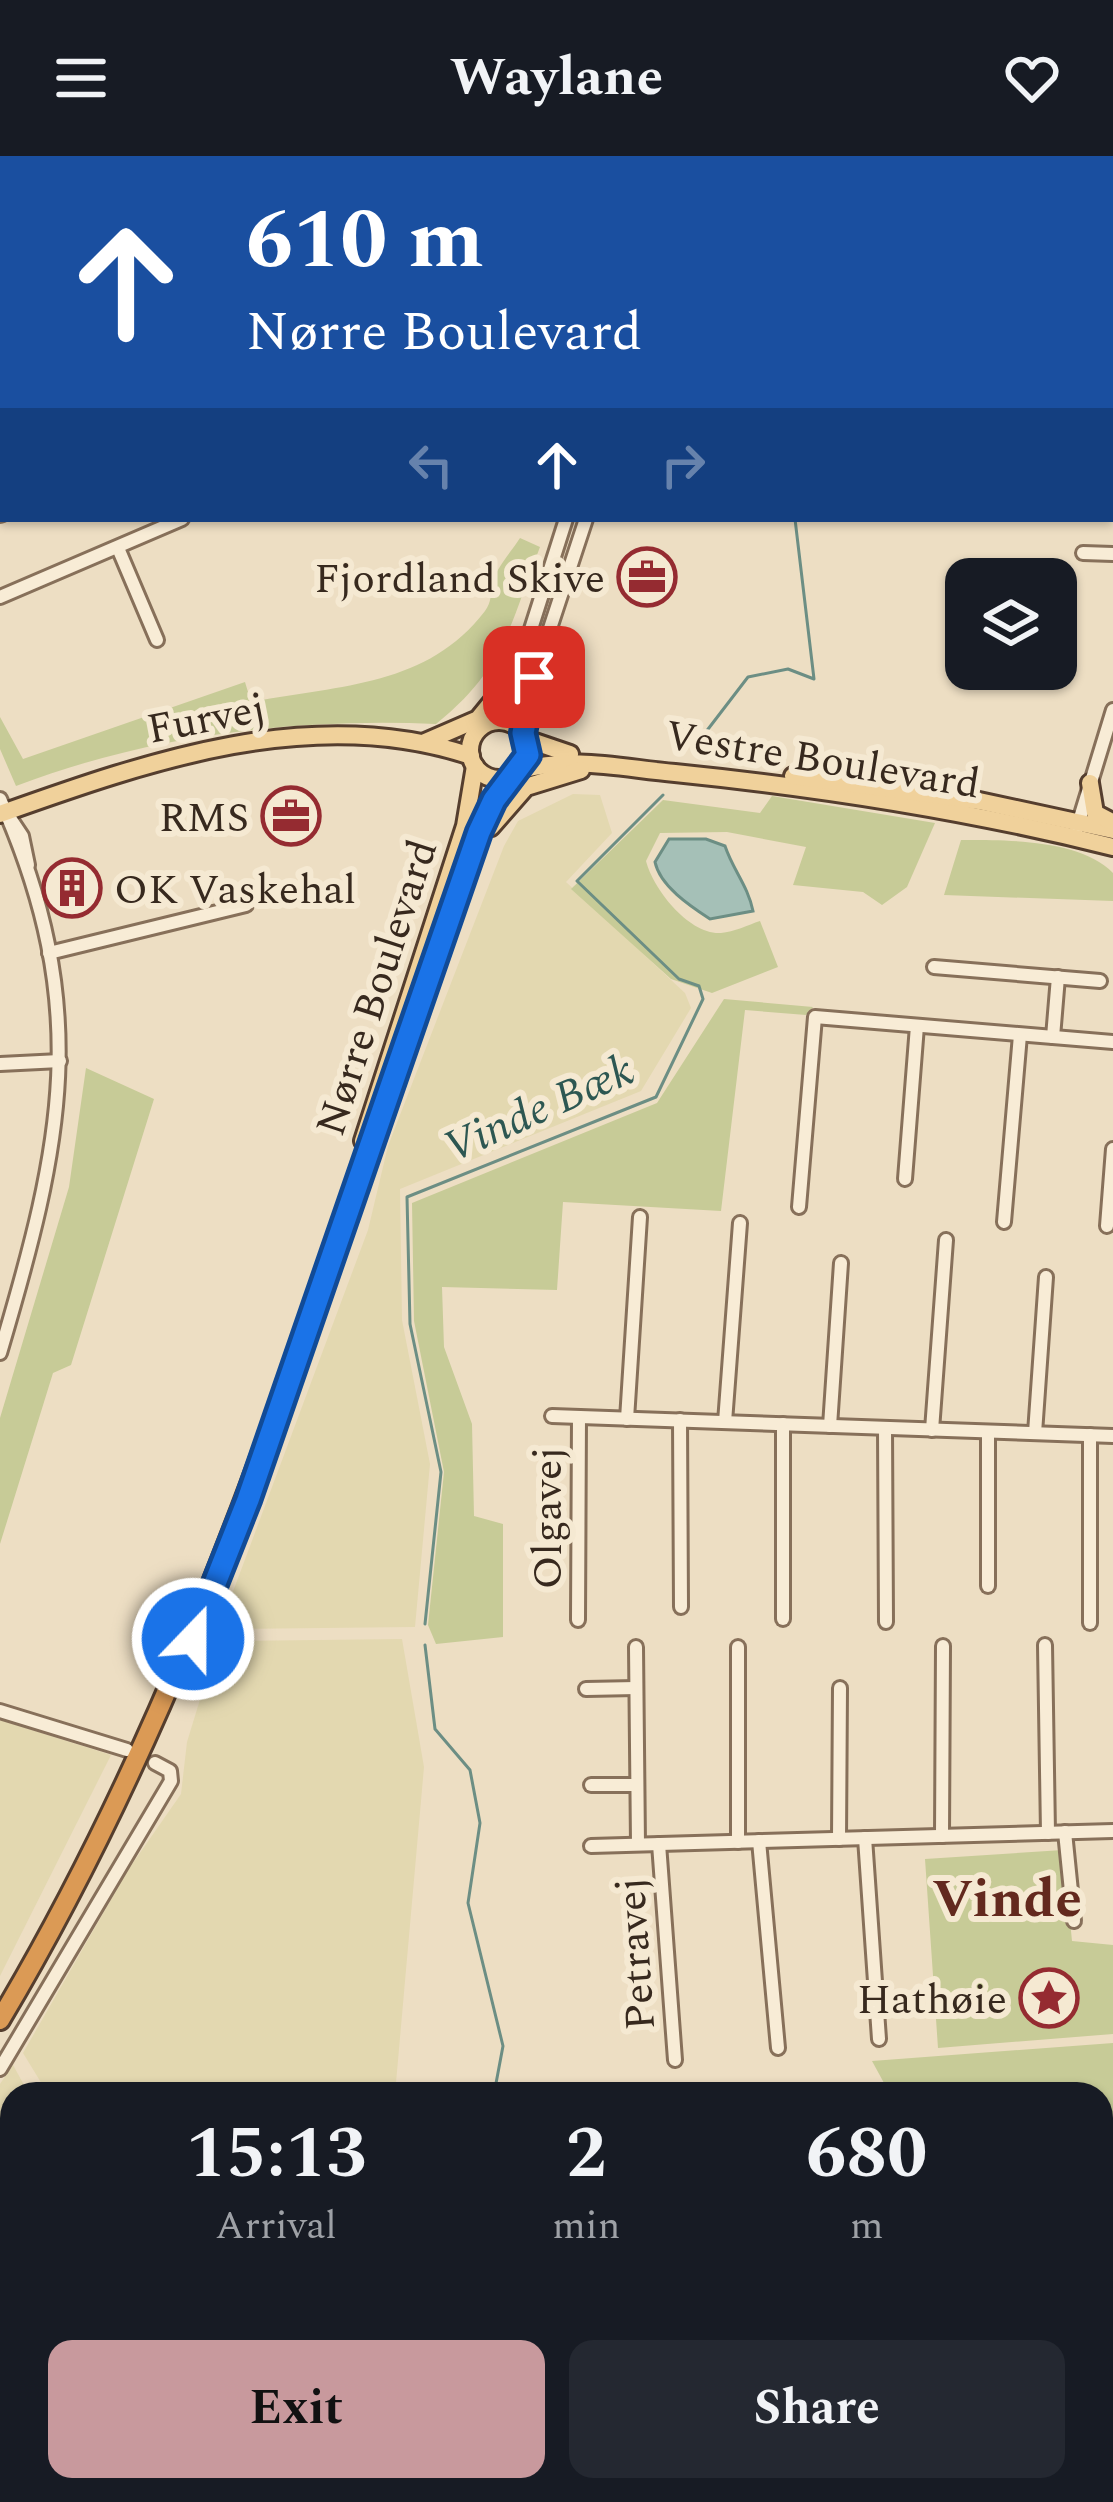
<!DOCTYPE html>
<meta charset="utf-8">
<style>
:root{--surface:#171b24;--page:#242831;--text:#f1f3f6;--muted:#9ea1a6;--accent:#c8999d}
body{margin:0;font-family:Spectral,serif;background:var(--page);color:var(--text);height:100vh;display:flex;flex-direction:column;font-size:45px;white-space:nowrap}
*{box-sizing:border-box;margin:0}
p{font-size:39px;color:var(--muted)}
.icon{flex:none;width:66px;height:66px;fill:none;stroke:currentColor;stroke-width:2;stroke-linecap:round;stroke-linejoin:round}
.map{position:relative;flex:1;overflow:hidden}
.sheet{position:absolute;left:0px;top:1926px;width:1113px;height:420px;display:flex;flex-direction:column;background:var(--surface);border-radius:36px 36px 0 0;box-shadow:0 3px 9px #0004}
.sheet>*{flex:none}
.banner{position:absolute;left:0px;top:0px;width:1113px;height:366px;box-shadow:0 3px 9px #0004;background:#1a4fa0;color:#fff;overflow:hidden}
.tools{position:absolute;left:945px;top:402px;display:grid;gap:24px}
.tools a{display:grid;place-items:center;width:132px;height:132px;border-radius:24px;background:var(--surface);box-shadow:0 3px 9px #0004;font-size:60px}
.pin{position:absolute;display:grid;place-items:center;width:102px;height:102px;color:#fff;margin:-51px;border-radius:24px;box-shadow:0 6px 18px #0006}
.me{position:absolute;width:132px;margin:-66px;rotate:22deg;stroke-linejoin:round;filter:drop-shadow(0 0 9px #0008)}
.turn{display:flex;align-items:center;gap:42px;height:252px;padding:0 48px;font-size:54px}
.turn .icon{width:156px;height:156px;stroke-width:2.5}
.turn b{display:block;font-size:84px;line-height:102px}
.lanes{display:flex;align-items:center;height:114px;padding:0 48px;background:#0003;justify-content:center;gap:60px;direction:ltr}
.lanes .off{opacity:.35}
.eta{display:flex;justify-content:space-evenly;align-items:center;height:204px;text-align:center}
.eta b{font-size:72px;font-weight:700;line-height:84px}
.primary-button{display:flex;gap:24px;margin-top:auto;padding:24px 48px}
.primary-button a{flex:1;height:138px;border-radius:24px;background:var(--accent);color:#111;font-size:48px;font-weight:700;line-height:138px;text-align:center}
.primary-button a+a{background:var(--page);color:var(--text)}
header{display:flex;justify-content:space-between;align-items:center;height:156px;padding:0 48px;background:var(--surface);font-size:54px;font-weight:700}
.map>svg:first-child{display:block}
.farmland{fill:#e3d8b0}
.green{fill:#c7cb97}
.water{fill:#a5c0b7;stroke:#6c8e84;stroke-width:3}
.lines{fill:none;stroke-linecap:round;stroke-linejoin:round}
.stream{stroke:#6c8e84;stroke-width:3}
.minor-casing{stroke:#87705a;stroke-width:18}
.major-casing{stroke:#553e2e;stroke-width:22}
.highway-casing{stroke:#553e2e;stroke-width:24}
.minor{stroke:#f8ecd6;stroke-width:12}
.major{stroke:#f0d19b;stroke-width:16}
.highway{stroke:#db9a55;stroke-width:18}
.route-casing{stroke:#114b97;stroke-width:30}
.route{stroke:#1a73e8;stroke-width:21}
.labels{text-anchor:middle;stroke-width:12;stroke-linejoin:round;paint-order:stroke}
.poi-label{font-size:42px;fill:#37291e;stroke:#f5e9d2;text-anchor:end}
.street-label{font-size:42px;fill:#37291e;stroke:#f5e9d2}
.water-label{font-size:45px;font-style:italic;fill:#2d5752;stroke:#f5e9d2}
.district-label{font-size:54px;font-weight:bold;fill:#63291e;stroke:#f5e9d2}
</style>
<header><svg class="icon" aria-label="menu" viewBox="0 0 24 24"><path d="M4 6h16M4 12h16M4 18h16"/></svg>Waylane<svg class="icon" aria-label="heart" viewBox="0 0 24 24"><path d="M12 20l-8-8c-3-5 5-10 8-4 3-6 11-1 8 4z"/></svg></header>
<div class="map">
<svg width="1113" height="2346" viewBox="0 0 1113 2346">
<rect width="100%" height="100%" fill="#eddec3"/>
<g class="farmland">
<path d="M573 638 600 639 612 677 566 726 685 837 691 852 641 935 400 1033 402 1164 430 1308 415 1471 219 1473 368 1074 388 990 504 690 518 665Z"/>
<path d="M402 1483 424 1611 395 1938H48L23 1897 128 1714 181 1638 187 1586 209 1514 226 1485Z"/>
<path d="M0 1564 111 1599 0 1820Z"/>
<path d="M13 1909 29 1938H12V2334H242L247 2346H0V1928Z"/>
<path d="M1113 2229V2346H918L938 2334H1101V2236Z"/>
<path d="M256 2334H528L546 2346H262Z"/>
<path d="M814 2334H896L912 2346H807Z"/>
</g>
<g class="green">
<path d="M520 382 540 391C509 471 505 512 436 568 295 562 149 579 16 630L0 593V561L23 603 245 526 251 546C339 529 427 531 485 455 492 445 490 440 492 429 494 414 512 395 520 382Z"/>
<path d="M772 640 935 667 907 731 882 749 863 736 793 729 806 691 727 676 660 677 646 705C653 733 689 779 721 777 734 776 748 769 760 765L778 811 712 837 671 823 571 733 663 644 760 657Z"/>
<path d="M961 684C1004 684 1081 683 1113 717V745L944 739Z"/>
<path d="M724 843 813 851 806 859 745 854 721 1055 563 1046 557 1134 442 1131 444 1191 472 1268 474 1360 503 1368V1481L436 1488 428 1469 444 1316 414 1165 412 1047 657 947Z"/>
<path d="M86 912 154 943 71 1209 53 1217 0 1388V1262L69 1031Z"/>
<path d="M1063 1694 1072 1785 1113 1789V1878L938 1892 925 1703Z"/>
<path d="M1113 1887V1986L1101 1991V1938H890L872 1905Z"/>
</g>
<path class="water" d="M669 683H706L725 690C733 714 748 730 753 755L710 763C690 750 660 730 655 706Z"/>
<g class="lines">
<g class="stream">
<path d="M851 3 852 0"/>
<path d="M702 581 748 521 788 513 814 523 795 363"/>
<path d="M425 1468 441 1316 410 1168 407 1041 656 941 703 843 699 830 679 823 577 725 663 639"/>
<path d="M425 1489 435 1573 470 1614 480 1667 468 1747 503 1890 494 1938"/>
<path d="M635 2334 649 2346"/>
</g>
<g class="minor-casing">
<g id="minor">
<path d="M274 0 278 3"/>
<path d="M386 0 391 3"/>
<path d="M407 0 412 3"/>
<path d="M1006 0V3"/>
<path d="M261 3 263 0"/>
<path d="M686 3 687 0"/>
<path d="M704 3 705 0"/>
<path d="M1110 167 1113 166"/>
<path d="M1110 272 1113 271"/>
<path d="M1110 334 1113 333"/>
<path d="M0 359 3 358"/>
<path d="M118 392 157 484"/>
<path d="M1083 397 1113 398"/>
<path d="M0 441 182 363"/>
<path d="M487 567 518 514 566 363"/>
<path d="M523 577 534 521 586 363"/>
<path d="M0 643C93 852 62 988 0 1197"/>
<path d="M10 662 22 680 28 709"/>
<path d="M1076 675 1113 554"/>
<path d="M49 797 246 749"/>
<path d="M934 811 1100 825"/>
<path d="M1053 881 1058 821"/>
<path d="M0 908 60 905"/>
<path d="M905 1023 917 870"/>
<path d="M799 1051 815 861 1113 886"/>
<path d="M1004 1066 1020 879"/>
<path d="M1107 1070 1113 993"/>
<path d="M552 1260 1113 1280"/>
<path d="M627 1263 640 1061"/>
<path d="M680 1264 681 1451"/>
<path d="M725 1266 740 1067"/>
<path d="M830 1270 841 1107"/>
<path d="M885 1272 886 1466"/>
<path d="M932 1274 946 1084"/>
<path d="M1035 1277 1046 1121"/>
<path d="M988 1430V1276"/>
<path d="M783 1463V1268"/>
<path d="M578 1464 579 1261"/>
<path d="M1090 1467V1279"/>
<path d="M1045 1489 1048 1677"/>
<path d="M636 1491 638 1688"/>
<path d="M586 1533 636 1532"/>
<path d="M0 1555 127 1594"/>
<path d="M591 1629H637"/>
<path d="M1065 1676 1074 1765"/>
<path d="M942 1680 943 1490"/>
<path d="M865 1682 879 1883"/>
<path d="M839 1683 840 1532"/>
<path d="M759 1685 778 1892"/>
<path d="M738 1686V1491"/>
<path d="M659 1688 675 1904"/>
<path d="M591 1690 1113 1675"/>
<path d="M0 1913 171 1625 170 1615 155 1607"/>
<path d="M1101 2177 1113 2184"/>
</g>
</g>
<g class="major-casing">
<g id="major">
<circle cx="499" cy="594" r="29"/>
<path d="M526 583 570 598"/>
<path d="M425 586 478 563 518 514"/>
<path d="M520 614C575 600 620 612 675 617 822 632 970 655 1113 691"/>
<path d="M793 620 979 645 1113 674"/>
<path d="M1090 627 1095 657 1112 666"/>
<path d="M0 658C149 605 314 547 471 600"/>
<path d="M491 671 526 631 581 614"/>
<path d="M363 985 465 670 475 610"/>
<path d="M341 1073 479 677 512 620"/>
</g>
</g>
<g class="highway-casing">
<path id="highway" d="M0 1864C150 1612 246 1350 341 1073"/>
</g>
<use href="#minor" class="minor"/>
<use href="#major" class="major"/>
<use href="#highway" class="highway"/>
</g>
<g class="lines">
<g class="route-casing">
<path id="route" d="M193 1483 248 1344 479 676 494 644 528 599 523 577 534 521"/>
</g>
<use href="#route" class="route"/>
</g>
<defs>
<g id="office-ring" transform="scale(3)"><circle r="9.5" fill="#f5e9d2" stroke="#952b31" stroke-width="1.5"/><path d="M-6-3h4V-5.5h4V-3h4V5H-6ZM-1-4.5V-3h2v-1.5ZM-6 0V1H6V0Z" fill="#952b31"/></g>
<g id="building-ring" transform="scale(3)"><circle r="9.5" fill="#f5e9d2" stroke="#952b31" stroke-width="1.5"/><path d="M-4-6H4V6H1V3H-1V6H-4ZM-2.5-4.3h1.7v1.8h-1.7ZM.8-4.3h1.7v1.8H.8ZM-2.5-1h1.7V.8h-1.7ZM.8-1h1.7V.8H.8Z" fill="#952b31"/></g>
<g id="sight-ring" transform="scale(3)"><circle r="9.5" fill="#f5e9d2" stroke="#952b31" stroke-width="1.5"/><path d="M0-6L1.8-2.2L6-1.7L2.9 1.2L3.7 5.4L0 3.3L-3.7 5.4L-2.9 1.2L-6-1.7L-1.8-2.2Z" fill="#952b31"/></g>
</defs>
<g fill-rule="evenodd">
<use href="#office-ring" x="647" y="421"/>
<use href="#office-ring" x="291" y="660"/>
<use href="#building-ring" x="72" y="732"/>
<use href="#sight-ring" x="1049" y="1842"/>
</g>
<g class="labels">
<g class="poi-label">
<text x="605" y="436">Fjordland Skive</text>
<text x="249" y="675">RMS</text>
<text x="114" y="747" text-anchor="start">OK Vaskehal</text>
<text x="1007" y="1857">Hathøie</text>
</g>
<g class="street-label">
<text transform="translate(206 561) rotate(-11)" y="15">Furvej</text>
<text transform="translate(823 602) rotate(9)" y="15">Vestre Boulevard</text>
<text transform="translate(375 831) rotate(-72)" y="15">Nørre Boulevard</text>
<text transform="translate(546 1362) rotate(-90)" y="15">Olgavej</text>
<text transform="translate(634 1798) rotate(-94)" y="15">Petravej</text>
</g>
<g class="water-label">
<text transform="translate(538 951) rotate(-24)" y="16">Vinde Bæk</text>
</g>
<g class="district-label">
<text x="1007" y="1760">Vinde</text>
</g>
</g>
</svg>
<div class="tools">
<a><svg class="icon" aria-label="layers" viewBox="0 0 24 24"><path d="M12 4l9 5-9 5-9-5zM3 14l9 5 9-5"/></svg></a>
</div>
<div class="pin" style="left:534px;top:521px;background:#d93025"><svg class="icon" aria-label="arrive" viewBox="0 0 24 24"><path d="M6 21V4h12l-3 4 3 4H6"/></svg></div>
<svg class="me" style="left:193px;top:1483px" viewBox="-20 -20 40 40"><circle r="17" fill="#1a73e8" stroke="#fff" stroke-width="3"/><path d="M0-11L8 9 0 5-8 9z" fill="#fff"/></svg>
<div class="banner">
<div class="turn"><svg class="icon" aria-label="ahead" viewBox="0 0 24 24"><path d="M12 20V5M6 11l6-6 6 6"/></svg><div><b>610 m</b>Nørre Boulevard</div></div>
<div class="lanes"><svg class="icon off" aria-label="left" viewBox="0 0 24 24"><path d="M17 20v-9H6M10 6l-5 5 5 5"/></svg><svg class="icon" aria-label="ahead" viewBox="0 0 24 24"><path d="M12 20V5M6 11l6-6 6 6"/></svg><svg class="icon off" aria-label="right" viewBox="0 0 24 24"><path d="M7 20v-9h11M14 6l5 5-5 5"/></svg></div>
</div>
<section class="sheet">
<div class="eta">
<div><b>15:13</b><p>Arrival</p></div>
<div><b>2</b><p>min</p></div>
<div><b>680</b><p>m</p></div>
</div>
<div class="primary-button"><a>Exit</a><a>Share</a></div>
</section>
</div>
